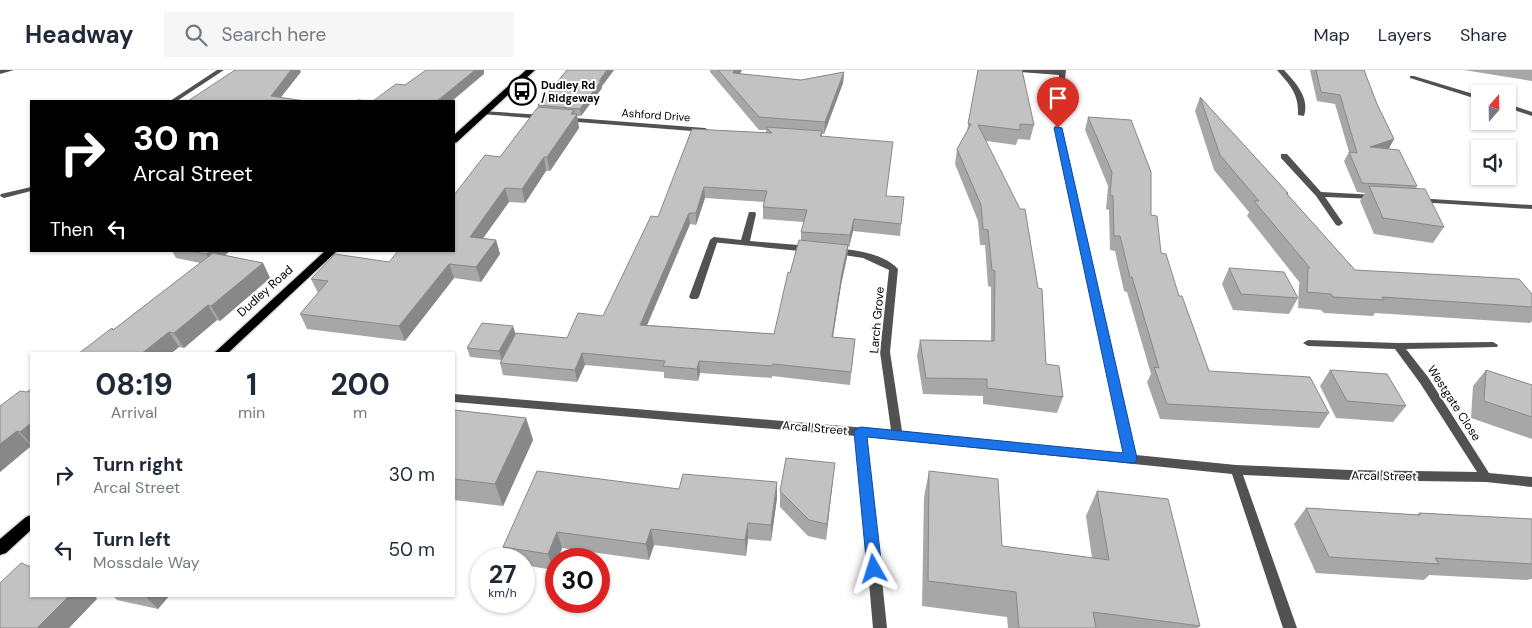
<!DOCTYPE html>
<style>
:root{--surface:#fff;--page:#f6f6f7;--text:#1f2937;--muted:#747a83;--line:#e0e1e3}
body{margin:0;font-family:"DM Sans",sans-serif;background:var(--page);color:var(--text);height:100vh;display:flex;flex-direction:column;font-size:19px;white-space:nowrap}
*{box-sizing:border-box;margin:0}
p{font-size:16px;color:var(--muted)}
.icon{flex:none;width:28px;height:28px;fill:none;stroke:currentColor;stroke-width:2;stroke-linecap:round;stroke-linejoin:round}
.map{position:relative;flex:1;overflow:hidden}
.side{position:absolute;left:30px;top:282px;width:425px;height:245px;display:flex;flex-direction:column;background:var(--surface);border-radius:0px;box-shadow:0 1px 4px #0004}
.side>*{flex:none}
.banner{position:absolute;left:30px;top:30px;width:425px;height:152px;border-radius:0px;box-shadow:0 1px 4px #0004;background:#000;color:#fff;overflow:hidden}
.needle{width:32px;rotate:20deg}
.fabs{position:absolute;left:1471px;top:15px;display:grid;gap:10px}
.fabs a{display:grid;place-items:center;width:45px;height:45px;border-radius:0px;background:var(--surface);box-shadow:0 1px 4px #0004;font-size:25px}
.speed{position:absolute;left:470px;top:478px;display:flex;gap:10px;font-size:25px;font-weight:700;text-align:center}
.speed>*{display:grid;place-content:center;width:65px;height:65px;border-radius:50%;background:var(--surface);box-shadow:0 1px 4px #0004;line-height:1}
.speed small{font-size:12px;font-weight:400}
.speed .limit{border:8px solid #d22;background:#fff;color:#111}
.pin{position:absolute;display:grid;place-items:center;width:42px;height:42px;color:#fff;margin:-51px -21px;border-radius:50% 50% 50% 0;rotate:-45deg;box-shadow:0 0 5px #0007}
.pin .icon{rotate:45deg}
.me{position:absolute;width:55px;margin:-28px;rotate:354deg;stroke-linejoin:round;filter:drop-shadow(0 0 4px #0008)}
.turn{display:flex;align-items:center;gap:18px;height:105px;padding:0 20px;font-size:22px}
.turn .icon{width:65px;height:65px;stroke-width:2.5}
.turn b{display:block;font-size:35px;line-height:42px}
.then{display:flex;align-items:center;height:48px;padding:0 20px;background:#0003;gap:10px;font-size:19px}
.eta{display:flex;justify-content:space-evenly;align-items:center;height:85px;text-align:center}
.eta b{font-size:30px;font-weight:700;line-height:35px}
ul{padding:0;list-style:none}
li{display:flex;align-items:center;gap:15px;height:75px;padding:0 20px}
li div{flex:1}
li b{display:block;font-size:19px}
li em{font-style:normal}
header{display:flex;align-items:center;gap:30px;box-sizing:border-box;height:70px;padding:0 25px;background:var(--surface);border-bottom:1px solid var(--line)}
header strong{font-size:24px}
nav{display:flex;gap:28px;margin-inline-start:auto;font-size:18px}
.search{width:350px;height:45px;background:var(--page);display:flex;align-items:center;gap:12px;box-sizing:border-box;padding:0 18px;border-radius:0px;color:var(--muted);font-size:19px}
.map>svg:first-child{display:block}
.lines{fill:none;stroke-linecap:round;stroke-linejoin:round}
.primary-casing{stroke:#dbdbdb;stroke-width:3}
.lane{fill:#525252;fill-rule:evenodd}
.street{fill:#525252;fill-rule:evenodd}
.primary{fill:#000;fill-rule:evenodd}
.wall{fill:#a7a7a7;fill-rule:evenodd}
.shaded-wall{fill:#888}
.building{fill:#c2c2c2;stroke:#888}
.route{fill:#1a73e8;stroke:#114b97}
.labels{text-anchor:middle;stroke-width:4;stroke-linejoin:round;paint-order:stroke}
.far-poi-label{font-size:11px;font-weight:bold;fill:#000;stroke:#fff;text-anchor:start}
.far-street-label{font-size:11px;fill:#000;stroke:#fff}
.street-label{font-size:12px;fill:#000;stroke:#fff}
</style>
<header>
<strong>Headway</strong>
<div class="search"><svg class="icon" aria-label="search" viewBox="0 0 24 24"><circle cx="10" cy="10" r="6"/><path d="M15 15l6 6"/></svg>Search here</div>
<nav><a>Map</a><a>Layers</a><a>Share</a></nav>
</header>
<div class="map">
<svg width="1532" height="558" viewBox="0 0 1532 558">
<rect width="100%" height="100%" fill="#fff"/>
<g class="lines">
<g class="primary-casing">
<g id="primary">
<path d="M526 0H535L457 72 454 73V65Z"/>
<path d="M325 181H337L227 284H213Z"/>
<path d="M31 445V460L6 483 0 485V469L26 447Z"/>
</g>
</g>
<g class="lane">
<path d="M1277 0H1284C1296 13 1310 28 1304 46L1298 45C1299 24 1290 15 1277 0Z"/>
<path d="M714 167 718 170 699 227 697 229H691L689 227 710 170Z"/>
</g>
<g class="street">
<path d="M0 0H14L0 4Z"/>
<path d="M217 0H224L177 31H170Z"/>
<path d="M1017 0H1066L1061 42 1056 41 1059 5 1020 2Z"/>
<path d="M1410 6H1414L1480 26V30L1410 8Z"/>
<path d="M1508 34 1532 42V46L1508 38Z"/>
<path d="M483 41 543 45 547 47 543 49 481 44V42Z"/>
<path d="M562 47 705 58 709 60 705 62 565 51 561 49Z"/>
<path d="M1055 56 1062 58 1136 385 1236 395 1350 400 1477 402 1420 313 1395 279 1308 276 1303 273 1308 270 1398 273 1493 272 1498 275 1497 277 1406 279 1428 307 1489 403 1532 407V417L1486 412 1350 410 1243 405 1297 558H1283L1232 404 867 367 887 558H873L856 366 454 332V324L891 360 880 282 889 200 863 188 831 183 830 181 831 179 834 178C855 180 883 183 898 199L890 282 902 361 1124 384 1054 58Z"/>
<path d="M1281 84H1287L1321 122 1376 125 1380 127 1376 129 1325 127 1343 153 1339 156 1336 155 1316 126 1281 88Z"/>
<path d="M31 117V121L4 128 0 126 1 124Z"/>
<path d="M1415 128 1532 135V139L1418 132 1414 130Z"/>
<path d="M749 142H755L756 144 750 171 810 176 814 179 810 182 711 172 710 170 714 167 741 170Z"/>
</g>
<use href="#primary" class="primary"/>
</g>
<g class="wall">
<path d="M567 0H614L602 16V18L581 46H577L579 58 550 101H546L525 133 509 132 483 168 496 170 500 184 481 212 454 208 405 271 307 259 300 244 318 223 311 209 389 192 454 181 500 87 538 37V35Z"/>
<path d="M710 0H742L740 4 801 10 844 2 843 13 824 64H822V66L886 126 901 154 900 166 853 161 849 177H848L847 187 841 215 833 267 855 269 850 315 772 306V308L700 303 698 311 664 308V302L585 295 577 312 503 305 500 293 501 290 470 287 467 278 515 264 567 268 603 246 658 147 766 63V60H759L710 2ZM705 128 764 132 763 137V149L804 152 801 162V171L790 203 774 264 647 255 690 154 696 155Z"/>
<path d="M978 0 1034 55 1030 70 1018 69 1016 75 986 71 1046 294 1063 327 1057 343 983 334V326L923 324 917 286 920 270 991 271V217L988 216 985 175H980L978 151 955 94 957 79 967 61Z"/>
<path d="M1310 0H1364L1377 34 1394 69 1389 78 1417 116 1416 118 1444 157 1433 173 1374 164 1360 131 1365 123 1357 122 1344 91 1349 82 1335 34 1317 31Z"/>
<path d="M1464 0H1532V11Z"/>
<path d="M1200 27 1288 123V125L1355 200 1532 224V251L1530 253 1375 243 1373 246 1324 243 1321 240 1298 238 1299 214 1300 213 1247 146 1249 142 1214 100 1195 41Z"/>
<path d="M1088 47 1151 145 1161 183 1209 301 1329 343 1319 358 1160 349 1147 312 1151 304 1127 222 1124 221 1115 181 1110 180 1109 140 1106 139 1108 116 1085 60Z"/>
<path d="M172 181H230L225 185 263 193 270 208 220 251 217 250 184 278 179 277 170 284H78L113 260 200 193 176 188Z"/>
<path d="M1229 198 1298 228 1289 244 1233 240 1222 214Z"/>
<path d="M1330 300 1406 336 1393 352 1336 348 1320 316Z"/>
<path d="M1486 300 1532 315V369L1471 348 1473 316Z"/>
<path d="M31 319V376L0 402V336L27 322Z"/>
<path d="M454 340 526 348 533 370 503 436 454 430Z"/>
<path d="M929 401 1002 476 1092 488 1086 446 1097 421 1200 556 1198 558H1008L1007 547 922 536 924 427Z"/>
<path d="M833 409 826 470 808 466 780 437V421Z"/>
<path d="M679 419 777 428 771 471 748 469 746 486 654 475 649 490 562 478 558 489H556V492L553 500 524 495V489H507L503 477Z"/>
<path d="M1306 438 1417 445 1419 443 1532 449V509H1530L1528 510 1429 505 1424 510 1316 503 1294 454Z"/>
<path d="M113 526H169L158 539 117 530Z"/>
</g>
<g class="shaded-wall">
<path d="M291 0H300L301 2 278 31 271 26Z"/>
<path d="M475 0H484V4L452 31H437Z"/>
<path d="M607 0H614L602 16V18L581 46 580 39Z"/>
<path d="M734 0H742L733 14V3Z"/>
<path d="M844 2 843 13 824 64 825 52Z"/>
<path d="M574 40 575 47 577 44 579 58 550 101 547 87 571 44Z"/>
<path d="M1394 69 1389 78 1370 77Z"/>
<path d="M544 87 546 101 525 133 522 119Z"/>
<path d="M704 117 705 128 696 155V143Z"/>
<path d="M505 118 509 132 474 181 470 167Z"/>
<path d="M689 143 690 154 642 267 640 255Z"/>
<path d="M854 149 853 161 849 177 850 165Z"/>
<path d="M496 170 500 184 481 212 476 197Z"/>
<path d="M848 175 847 187 841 215 831 279 832 267 842 203Z"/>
<path d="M210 181H230L213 195 206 184Z"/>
<path d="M263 193 270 208 220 251 211 236Z"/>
<path d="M449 194 454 208 405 271 399 256Z"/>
<path d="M208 235 217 250 184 278 174 263Z"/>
<path d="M513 256 516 265 502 290 499 281Z"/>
<path d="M169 262 179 277 170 284H141Z"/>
<path d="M582 283 585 295 577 312 575 300Z"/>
<path d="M699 291 700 303 698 311 697 299Z"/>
<path d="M526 348 533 370 503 436 495 414Z"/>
<path d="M31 353V374L20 362Z"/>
<path d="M17 361 31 376 0 402V374Z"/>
<path d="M835 393 833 409 826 470 827 454Z"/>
<path d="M777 412V428L771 471V455Z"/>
<path d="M748 453V469L746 486 745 470Z"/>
<path d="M651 459 654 475 649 490 646 474Z"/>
<path d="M557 462 562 478 558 489H556V492L553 500 548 484Z"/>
<path d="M69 526H95L97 529 69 558H37Z"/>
<path d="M145 526H169L158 539Z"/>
</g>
<g class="building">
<path d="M235 0H291L271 26 305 31H188Z"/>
<path d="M426 0H475L437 31H373L396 14 405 15Z"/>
<path d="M567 0H607L599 11H601L580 39 538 35Z"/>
<path d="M718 0H734L733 3 801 10 844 2 825 52 759 47Z"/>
<path d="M978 0H1022L1034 55 1020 54V60L978 55 1020 139H1025L1038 218 1042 219 1046 294 1059 296 1063 327 987 318V309L926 308 920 270 994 271 995 201 992 200 988 160 983 159 981 135 957 79 971 54H968Z"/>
<path d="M1316 0H1364L1377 34 1394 69 1370 77 1399 80 1417 116 1362 113 1349 82 1357 83 1340 25 1321 22Z"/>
<path d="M1200 27 1288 123H1286L1355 200 1519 209 1532 224V237L1382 227 1384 230 1333 227 1331 224 1307 222 1308 198H1310L1254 131H1259L1220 85Z"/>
<path d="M358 30 369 31H356Z"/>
<path d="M538 37 574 40 571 44H577L547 87H544L522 119 505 118 470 167 496 170 476 197 449 194 399 256 300 244 328 211 311 209 335 184 389 192 398 181H454V125L485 85 500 87Z"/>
<path d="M1088 47 1131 50 1151 102V145L1157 146 1161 183 1166 184 1179 226H1182L1209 301 1310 307 1329 343 1167 334 1154 297 1159 298 1132 207H1130L1120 166H1114L1113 126 1110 125 1112 102Z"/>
<path d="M766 57 822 61 820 66 893 72 886 126 904 127 901 154 854 149 850 165 801 162 807 140 763 137 767 121 704 117 696 143H689L640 255 774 264 788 202 790 203 799 170 848 175 842 203 832 267 855 269 851 302 773 294 772 296 699 291 697 299 663 296 665 291 582 283 575 300 500 293 516 263 567 268 578 243 603 246 651 146 658 147 692 59 772 63Z"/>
<path d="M1369 116 1425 119 1444 157 1383 148Z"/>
<path d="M191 181H210L206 184Z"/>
<path d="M213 183 263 193 211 236 208 235 174 263 169 262 141 284H78L112 258 113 260Z"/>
<path d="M1229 198 1284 202 1298 228 1241 224Z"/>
<path d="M482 253 513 256 499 281 467 278Z"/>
<path d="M1330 300 1387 304 1406 336 1347 331Z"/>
<path d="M1486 300 1532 315V347L1484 331Z"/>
<path d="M31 319V353L20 362 17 361 0 374V336L20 321 27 322Z"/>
<path d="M454 340 526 348 495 414 454 409Z"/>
<path d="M786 388 835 393 827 454 809 450 780 421Z"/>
<path d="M537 401 679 419 683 404 777 412 771 455 748 453 745 470 651 459 646 474 557 462 548 484 503 477Z"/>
<path d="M929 401 998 409 1002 476 1109 490 1097 421 1168 429 1200 556 1093 542 1096 558H1019L1016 522 928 511Z"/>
<path d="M1306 438 1420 445 1419 443 1532 449V494L1435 488 1439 494 1329 487Z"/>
<path d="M21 493 31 497V526H69L37 558H0V513Z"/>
</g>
<path class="route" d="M1055 57 1062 58 1137 388 1136 392 1131 393 867 367 882 499 879 504 874 506 869 504 867 499 854 362 856 359 861 357 1123 383 1054 58Z"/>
<defs>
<g id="bus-ring" transform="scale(1.4375)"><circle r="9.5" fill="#fff" stroke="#000" stroke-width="1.5"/><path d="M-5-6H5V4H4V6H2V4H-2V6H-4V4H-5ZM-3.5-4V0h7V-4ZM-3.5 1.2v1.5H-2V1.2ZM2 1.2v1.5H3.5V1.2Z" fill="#000"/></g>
</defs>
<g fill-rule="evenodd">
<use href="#bus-ring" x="522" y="21"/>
</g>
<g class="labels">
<g class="far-poi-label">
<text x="541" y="19">Dudley Rd<tspan x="541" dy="13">/ Ridgeway</tspan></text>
</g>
<g class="far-street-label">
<text transform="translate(656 45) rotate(4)" y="4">Ashford Drive</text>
</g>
<g class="street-label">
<text transform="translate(265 221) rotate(-42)" y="4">Dudley Road</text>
<text transform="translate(877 250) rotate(-85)" y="4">Larch Grove</text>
<text transform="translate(1454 333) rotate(57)" y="4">Westgate Close</text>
<text transform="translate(815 358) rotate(5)" y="4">Arcal Street</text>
<text transform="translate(1384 406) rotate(1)" y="4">Arcal Street</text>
</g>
</g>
</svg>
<div class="fabs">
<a><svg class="needle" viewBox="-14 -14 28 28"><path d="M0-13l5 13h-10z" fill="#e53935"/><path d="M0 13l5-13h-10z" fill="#747a83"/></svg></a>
<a><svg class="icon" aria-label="sound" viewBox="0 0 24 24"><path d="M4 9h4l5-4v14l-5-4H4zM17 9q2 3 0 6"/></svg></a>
</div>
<div class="speed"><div>27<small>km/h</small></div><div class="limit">30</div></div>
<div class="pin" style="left:1058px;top:58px;background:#d93025"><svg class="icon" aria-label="arrive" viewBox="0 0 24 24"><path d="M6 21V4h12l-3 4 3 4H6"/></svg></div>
<svg class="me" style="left:874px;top:499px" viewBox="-20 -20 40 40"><path d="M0-17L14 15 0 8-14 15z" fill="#1a73e8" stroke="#fff" stroke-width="4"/></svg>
<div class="banner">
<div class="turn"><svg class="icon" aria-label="right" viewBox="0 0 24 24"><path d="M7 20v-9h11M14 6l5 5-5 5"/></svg><div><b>30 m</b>Arcal Street</div></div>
<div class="then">Then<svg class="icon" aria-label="left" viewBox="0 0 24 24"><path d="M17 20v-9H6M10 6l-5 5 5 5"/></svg></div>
</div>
<section class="side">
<div class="eta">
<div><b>08:19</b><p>Arrival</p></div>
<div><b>1</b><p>min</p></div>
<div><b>200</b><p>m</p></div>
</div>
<ul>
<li><svg class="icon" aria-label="right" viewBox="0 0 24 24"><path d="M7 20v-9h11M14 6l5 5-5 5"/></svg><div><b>Turn right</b><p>Arcal Street</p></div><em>30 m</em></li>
<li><svg class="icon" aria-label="left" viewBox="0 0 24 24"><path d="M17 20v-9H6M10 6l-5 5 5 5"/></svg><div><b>Turn left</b><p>Mossdale Way</p></div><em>50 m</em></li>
</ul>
</section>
</div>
